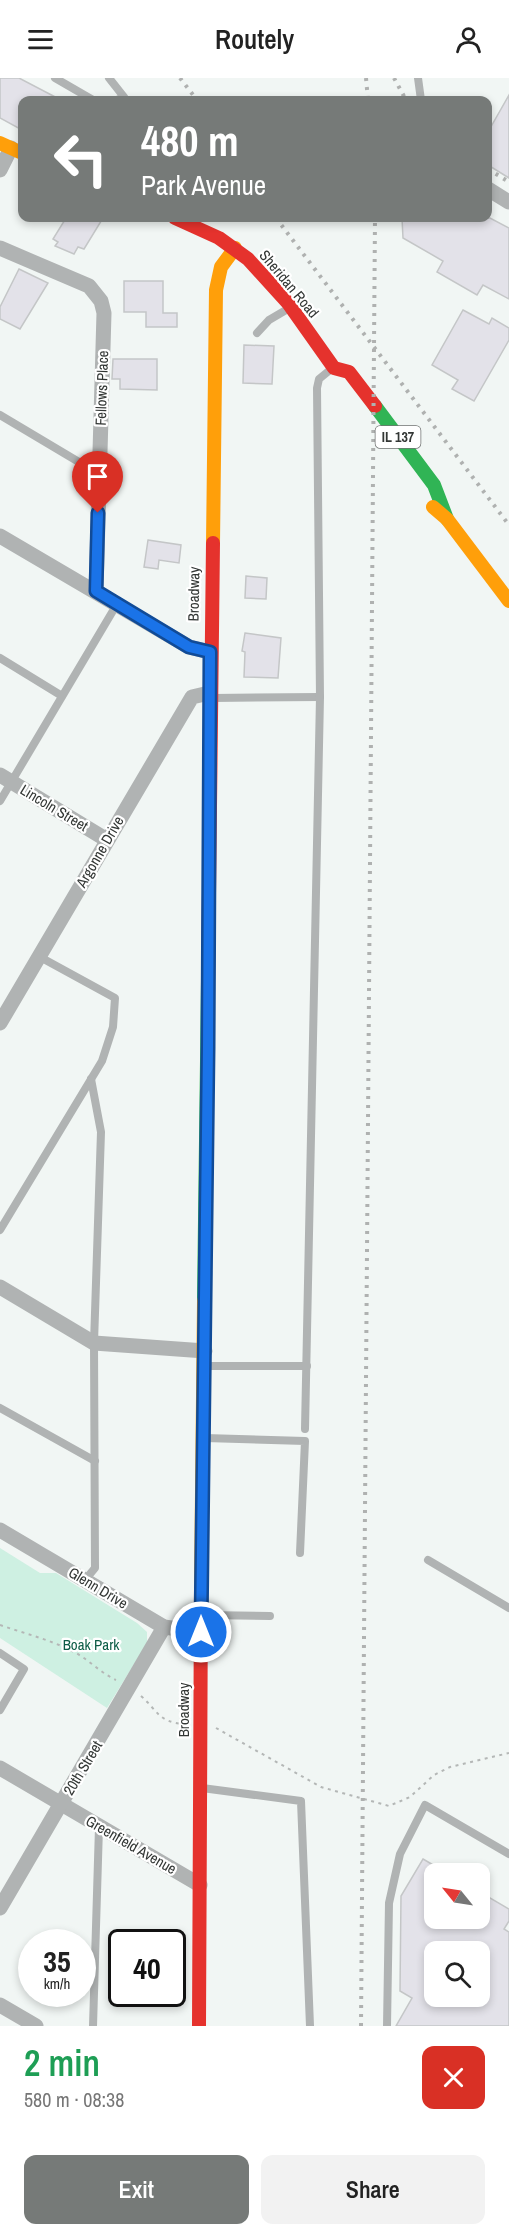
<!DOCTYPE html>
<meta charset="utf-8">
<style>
:root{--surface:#fff;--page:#f2f2f2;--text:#222;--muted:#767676;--accent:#767a78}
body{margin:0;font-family:"Archivo Narrow",sans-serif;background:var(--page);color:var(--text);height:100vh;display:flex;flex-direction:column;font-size:22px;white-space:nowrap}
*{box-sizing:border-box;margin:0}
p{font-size:20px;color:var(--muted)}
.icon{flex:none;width:33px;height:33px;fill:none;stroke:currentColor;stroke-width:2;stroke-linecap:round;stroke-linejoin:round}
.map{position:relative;height:1948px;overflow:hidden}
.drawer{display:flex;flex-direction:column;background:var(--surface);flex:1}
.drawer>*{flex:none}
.top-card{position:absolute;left:18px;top:18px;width:474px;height:126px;border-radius:12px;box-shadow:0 3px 9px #0003;background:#767a78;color:#fff;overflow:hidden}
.needle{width:39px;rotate:300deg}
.buttons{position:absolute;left:424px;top:1785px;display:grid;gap:12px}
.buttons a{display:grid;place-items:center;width:66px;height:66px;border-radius:12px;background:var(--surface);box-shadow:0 3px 9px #0003;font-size:30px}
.speed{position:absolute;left:18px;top:1851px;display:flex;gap:12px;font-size:30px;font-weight:700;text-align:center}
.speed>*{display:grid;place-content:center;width:78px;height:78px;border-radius:50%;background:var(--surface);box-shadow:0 3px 9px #0003;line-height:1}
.speed small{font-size:15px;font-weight:400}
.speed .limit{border:3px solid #111;border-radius:9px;background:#fff;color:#111}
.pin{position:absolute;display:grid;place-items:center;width:51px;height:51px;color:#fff;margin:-62px -26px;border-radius:50% 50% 50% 0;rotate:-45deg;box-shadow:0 0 6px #0007}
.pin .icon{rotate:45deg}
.me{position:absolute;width:66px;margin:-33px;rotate:0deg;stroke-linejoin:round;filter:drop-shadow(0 0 4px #0008)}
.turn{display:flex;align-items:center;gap:21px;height:126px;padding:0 24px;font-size:27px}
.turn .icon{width:78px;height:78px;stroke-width:2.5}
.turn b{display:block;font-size:42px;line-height:51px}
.round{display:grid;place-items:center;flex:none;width:63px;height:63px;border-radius:12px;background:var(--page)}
.headline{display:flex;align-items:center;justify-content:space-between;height:102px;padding:0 24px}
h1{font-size:36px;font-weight:600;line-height:45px;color:#1e9e55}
.action{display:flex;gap:12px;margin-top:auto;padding:12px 24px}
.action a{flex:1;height:69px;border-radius:12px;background:var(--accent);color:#fff;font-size:24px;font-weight:600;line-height:69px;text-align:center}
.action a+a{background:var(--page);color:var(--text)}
header{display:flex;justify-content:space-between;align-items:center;height:78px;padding:0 24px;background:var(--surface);font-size:27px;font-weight:600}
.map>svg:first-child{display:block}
.green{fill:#cef0e2}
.building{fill:#e3e2e9;stroke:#c4c6c7;stroke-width:1.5;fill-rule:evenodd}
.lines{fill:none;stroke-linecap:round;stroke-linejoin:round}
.path{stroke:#b4b7b6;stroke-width:2;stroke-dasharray:3 4.5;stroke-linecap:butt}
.lane{stroke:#b0b3b3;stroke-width:8}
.street{stroke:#b0b3b3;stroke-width:15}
.fast{stroke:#30b455;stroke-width:14}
.slow{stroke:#ff9f0a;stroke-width:14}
.jam{stroke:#e5322d;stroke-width:14}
.rail{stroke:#afb1b0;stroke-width:4;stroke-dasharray:3 6;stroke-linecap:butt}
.route-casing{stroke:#114b97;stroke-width:15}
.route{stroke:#1a73e8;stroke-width:10}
.labels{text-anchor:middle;stroke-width:4.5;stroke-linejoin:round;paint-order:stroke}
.shield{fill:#fff;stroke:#707372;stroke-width:1.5}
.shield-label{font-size:14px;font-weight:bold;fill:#333735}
.street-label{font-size:15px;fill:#333735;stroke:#fff}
.park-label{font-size:15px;fill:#0d5c46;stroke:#fff}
</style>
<header><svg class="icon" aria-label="menu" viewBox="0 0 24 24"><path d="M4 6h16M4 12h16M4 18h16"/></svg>Routely<svg class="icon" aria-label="person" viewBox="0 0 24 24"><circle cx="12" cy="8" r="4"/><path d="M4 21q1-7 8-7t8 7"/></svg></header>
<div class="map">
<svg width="509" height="1948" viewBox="0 0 509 1948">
<rect width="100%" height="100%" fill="#f1f6f4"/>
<path class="green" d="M0 1470 40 1495H56L137 1545 147 1554V1565L107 1630 0 1560Z"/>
<g class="building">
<path d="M0 0H19L61 22H22V52L0 40Z"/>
<path d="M509 17V100L488 87V54Z"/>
<path d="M66 140H103L84 171 78 169 74 176 55 168 58 164 53 161Z"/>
<path d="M402 140H490L509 150V221L483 207 477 217 437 194 443 183 403 160Z"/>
<path d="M19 191 48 205 20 251 0 241V229Z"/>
<path d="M124 203H163V235H177V249H146V234H124Z"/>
<path d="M463 232 489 246 492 240 509 250V262L474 323 452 311 458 302 432 287Z"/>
<path d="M244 267 274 268 272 306 243 305Z"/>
<path d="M113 281H157V312L120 311V301H112Z"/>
<path d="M148 462 181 467 179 485 159 482 158 491 144 489Z"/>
<path d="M246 498 267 500 266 521 245 520Z"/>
<path d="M245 555 281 560 278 600 244 599 245 574 242 573Z"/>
<path d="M423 1781 435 1788V1840H480V1814L509 1831V1843L504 1851 509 1854V1948H396L412 1920 400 1913 401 1818ZM435 1874H480V1918H435Z"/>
</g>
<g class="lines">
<g class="path">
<path d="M0 1547C26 1556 52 1562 76 1575 90 1583 101 1595 116 1602"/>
<path d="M141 1618C158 1633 158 1644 184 1646"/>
<path d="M216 1650 321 1709 389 1728 410 1719 434 1697 450 1689 509 1675"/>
</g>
<g class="lane">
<path d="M55 0 93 22"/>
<path d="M109 0 124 19 117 22"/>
<path d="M418 0 421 22"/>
<path d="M257 255 269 242 286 232"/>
<path d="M0 337 99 396"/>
<path d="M0 580 62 618"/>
<path d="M213 620 320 619"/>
<path d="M0 723 117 526"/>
<path d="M0 1152 102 983 113 949 115 920 40 879"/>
<path d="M206 1288H307"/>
<path d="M0 1330 95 1383"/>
<path d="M305 1351 320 619 317 310 319 301 330 292"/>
<path d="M205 1360 305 1363 300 1475"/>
<path d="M428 1482 509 1530"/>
<path d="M85 1502 95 1490 94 1265 101 1054 91 1001"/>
<path d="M202 1537 270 1538"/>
<path d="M0 1575 24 1591 0 1632"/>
<path d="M202 1710 301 1723 310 1948"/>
<path d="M93 1948 99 1749"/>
<path d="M387 1948 389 1825 400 1776 425 1727 509 1776"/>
</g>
<g class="street">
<path d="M0 92 11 70"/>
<path d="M488 111 509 124"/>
<path d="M0 170 89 208 101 223 104 235 96 513"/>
<path d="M0 458 189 569 210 574"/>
<path d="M0 697 107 762"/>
<path d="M0 945 192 619 209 615"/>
<path d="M0 1209 94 1265 205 1273"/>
<path d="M0 1452 164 1549 201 1554"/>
<path d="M0 1690 200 1807"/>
<path d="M0 1830 164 1549"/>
<path d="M0 1927 36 1948"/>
</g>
<g class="fast">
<path d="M375 328 434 407 447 441"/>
<path d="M204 1223 208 903"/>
</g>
<g class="slow">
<path d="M0 65 22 75"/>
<path d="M433 429 447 441 509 523"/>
<path d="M213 465 216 212 221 189 235 170"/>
<path d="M201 1510 204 1223"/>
</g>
<g class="jam">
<path d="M175 140 219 160 248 181 288 225 334 290 349 294 375 328"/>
<path d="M208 903 213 465"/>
<path d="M199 1948 201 1510"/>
</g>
<g class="rail">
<path d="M180 0 197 22"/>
<path d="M366 0 368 22"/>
<path d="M394 0 406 22"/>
<path d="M488 91 509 104"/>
<path d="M276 140 509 447"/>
<path d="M361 1948 375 140"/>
</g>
</g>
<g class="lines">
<g class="route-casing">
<path id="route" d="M98 435 96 513 189 569 210 574 208 969 201 1554"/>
</g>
<use href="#route" class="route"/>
</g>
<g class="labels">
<rect class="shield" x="375.5" y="348" width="45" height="22" rx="4.5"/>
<g class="shield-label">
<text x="398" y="364">IL 137</text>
</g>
<g class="street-label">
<text transform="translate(289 206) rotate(50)" y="5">Sheridan Road</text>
<text transform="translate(102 310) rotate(-88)" y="5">Fellows Place</text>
<text transform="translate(194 516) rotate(-89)" y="5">Broadway</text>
<text transform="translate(54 730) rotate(31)" y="5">Lincoln Street</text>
<text transform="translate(100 774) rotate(-60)" y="5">Argonne Drive</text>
<text transform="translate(98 1510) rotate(31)" y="5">Glenn Drive</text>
<text transform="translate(184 1632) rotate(-90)" y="5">Broadway</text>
<text transform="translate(83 1690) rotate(-59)" y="5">20th Street</text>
<text transform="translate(131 1767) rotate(30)" y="5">Greenfield Avenue</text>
</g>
<g class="park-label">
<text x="91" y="1572">Boak Park</text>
</g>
</g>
</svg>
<div class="buttons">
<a><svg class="needle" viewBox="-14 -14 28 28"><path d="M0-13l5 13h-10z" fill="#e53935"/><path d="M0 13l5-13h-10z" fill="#767676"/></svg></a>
<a><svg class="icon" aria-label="search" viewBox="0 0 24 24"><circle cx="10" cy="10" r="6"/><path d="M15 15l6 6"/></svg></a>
</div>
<div class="speed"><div>35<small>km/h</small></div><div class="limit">40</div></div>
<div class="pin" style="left:98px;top:435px;background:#d93025"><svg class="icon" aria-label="arrive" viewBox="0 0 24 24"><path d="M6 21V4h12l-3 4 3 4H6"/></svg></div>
<svg class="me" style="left:201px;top:1554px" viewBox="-20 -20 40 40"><circle r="17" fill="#1a73e8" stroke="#fff" stroke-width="3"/><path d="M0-11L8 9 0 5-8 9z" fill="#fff"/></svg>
<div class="top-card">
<div class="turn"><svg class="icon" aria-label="left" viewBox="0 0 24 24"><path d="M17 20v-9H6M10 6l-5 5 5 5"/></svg><div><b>480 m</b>Park Avenue</div></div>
</div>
</div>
<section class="drawer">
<div class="headline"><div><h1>2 min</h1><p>580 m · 08:38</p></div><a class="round" style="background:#d93025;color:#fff"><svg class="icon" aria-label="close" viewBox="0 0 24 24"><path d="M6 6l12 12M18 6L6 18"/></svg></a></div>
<div class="action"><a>Exit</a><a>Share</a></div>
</section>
